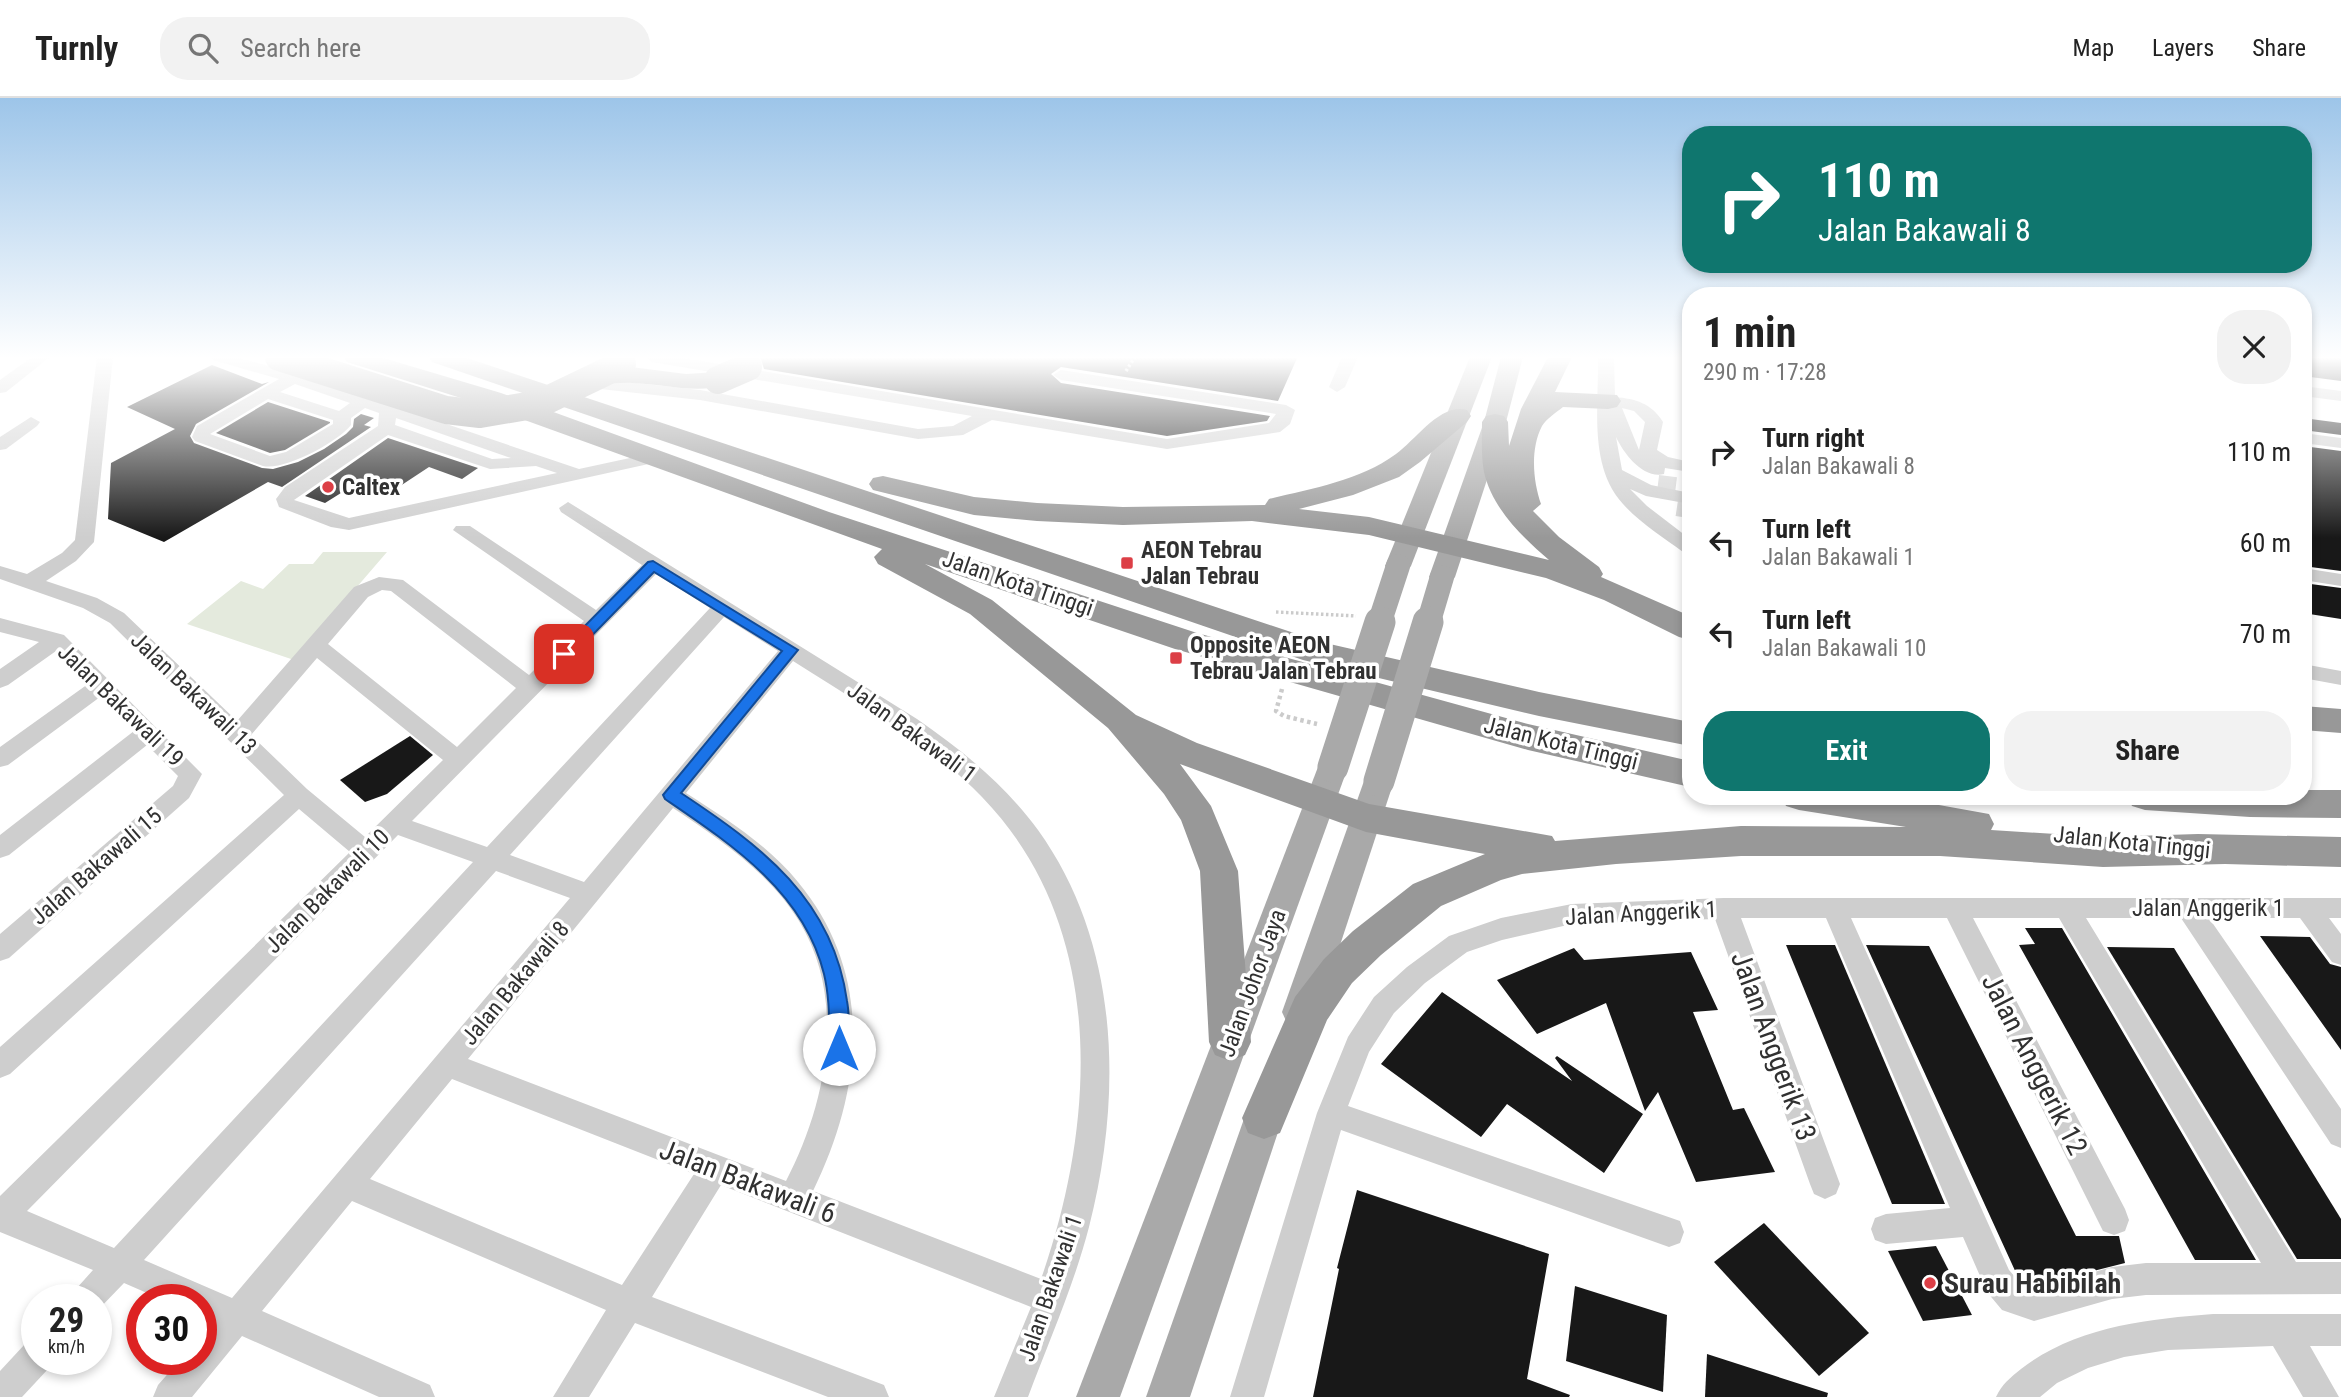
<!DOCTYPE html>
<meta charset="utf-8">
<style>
:root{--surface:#fff;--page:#f2f2f2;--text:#222;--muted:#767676;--line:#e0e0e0;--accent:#0f766e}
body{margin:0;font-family:"Roboto Condensed",sans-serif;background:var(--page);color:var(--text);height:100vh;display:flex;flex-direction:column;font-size:26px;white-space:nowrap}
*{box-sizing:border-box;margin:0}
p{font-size:23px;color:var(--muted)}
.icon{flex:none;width:38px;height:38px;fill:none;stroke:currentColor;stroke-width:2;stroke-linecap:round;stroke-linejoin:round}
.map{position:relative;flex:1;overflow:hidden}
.details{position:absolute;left:1682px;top:189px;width:630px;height:518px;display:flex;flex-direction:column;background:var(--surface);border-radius:28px;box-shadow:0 4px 10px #0003}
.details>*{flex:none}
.top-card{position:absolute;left:1682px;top:28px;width:630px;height:147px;border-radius:28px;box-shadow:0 4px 10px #0003;background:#0f766e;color:#fff;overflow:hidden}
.speed{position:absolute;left:21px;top:1186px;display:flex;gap:14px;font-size:35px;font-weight:700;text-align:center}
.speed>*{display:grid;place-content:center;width:91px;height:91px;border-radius:50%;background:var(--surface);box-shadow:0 4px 10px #0003;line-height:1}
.speed small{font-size:18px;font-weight:400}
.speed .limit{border:10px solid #d22;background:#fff;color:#111}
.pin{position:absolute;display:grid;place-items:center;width:60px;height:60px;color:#fff;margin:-30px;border-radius:14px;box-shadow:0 4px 10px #0006}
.me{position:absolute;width:77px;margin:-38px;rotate:0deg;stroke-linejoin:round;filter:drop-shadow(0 0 5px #0008)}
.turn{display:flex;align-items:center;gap:24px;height:147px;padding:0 21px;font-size:32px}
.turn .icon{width:91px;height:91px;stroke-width:2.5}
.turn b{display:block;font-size:49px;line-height:60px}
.round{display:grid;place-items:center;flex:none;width:74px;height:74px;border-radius:28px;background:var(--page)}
.summary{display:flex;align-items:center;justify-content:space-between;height:119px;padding:0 21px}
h1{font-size:42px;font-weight:700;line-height:52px}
.action{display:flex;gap:14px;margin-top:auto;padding:14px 21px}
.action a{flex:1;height:80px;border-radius:28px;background:var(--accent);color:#fff;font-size:28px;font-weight:700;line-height:80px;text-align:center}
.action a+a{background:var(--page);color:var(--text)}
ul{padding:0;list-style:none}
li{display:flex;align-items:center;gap:21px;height:91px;padding:0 21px}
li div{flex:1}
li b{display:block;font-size:26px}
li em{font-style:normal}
header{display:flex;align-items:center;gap:42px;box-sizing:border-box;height:98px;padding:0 35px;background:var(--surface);border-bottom:2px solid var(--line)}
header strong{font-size:33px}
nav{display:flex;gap:38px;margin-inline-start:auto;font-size:24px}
.search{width:490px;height:63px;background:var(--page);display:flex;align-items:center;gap:18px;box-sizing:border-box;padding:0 24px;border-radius:28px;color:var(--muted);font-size:26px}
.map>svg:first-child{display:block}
.green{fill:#e4eadd}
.building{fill:#181818}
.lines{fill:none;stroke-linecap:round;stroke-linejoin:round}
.minor-tunnel{stroke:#d6d6d6;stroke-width:18;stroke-dasharray:18 9;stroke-linecap:butt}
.path-far1{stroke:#cbcbcb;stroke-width:3.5;stroke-dasharray:2.5 2.5;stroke-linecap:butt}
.path{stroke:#cbcbcb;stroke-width:4.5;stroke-dasharray:3.5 3.5;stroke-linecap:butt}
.minor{fill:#cecece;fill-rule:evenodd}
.major{fill:#a9a9a9;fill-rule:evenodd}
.highway{fill:#989898;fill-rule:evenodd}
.major-bridge-far1{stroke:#a9a9a9;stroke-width:24}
.major-bridge{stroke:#a9a9a9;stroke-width:31}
.highway-bridge{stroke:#989898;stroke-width:28}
.route{fill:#1a73e8;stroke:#114b97;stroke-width:2}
.poi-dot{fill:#dc3f46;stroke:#fff;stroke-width:2.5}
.labels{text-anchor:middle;stroke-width:7;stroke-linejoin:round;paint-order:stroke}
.poi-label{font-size:23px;font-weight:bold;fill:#313131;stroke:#fff;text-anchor:start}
.street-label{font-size:23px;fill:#313131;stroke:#fff}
.near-street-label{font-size:28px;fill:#313131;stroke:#fff}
.near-poi-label{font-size:28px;font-weight:bold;fill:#313131;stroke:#fff;text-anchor:start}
</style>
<header>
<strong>Turnly</strong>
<div class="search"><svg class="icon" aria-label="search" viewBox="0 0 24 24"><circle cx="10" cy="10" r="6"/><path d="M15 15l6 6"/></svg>Search here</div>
<nav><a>Map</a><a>Layers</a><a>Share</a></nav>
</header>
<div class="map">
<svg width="2341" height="1299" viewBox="0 0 2341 1299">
<rect width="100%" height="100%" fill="#fff"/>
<path class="green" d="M323 454H387L294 562 187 526 241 483 263 491 289 466H313Z"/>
<g class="building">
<path d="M760 258H1298L1278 303 1061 269 1051 276 1061 285 1270 318 1267 323 1167 338 764 271Z"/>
<path d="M2303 258H2341V283L2303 278Z"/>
<path d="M212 267 262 286 269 284 196 326 190 338 194 345 262 370 273 371 298 364 324 351 346 336 353 329 354 321 361 316 374 320 364 327 371 329 282 389 268 384 164 444 108 421 111 365 175 331 127 309Z"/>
<path d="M268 304 330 324V325L285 352 270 355 216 335Z"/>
<path d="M2303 320 2341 325V337L2303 332Z"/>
<path d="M388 340 478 370 462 381 429 369 388 396 357 385 325 405 305 398Z"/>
<path d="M2303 348 2341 353V473L2303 468Z"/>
<path d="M2303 485 2341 490V521L2303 515Z"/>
<path d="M410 638 433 657 387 696 365 704 340 682Z"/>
<path d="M2025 830H2062L2256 1162H2195L2019 847 2035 846Z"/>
<path d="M2260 838 2310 839 2330 866 2341 869V952Z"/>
<path d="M1786 847H1835L1945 1106H1892Z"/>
<path d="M1866 847 1929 848 2076 1138H2119L2125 1165 2034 1188 2024 1186 2017 1177Z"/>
<path d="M2107 849 2174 850 2341 1121V1161H2297Z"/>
<path d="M1574 850 1584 862 1691 854 1718 912 1693 914 1733 1012 1744 1010 1775 1074 1696 1084 1658 994 1645 1013 1606 905 1537 936 1497 882Z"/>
<path d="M1442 894 1572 983 1555 960 1557 958 1643 1016 1604 1075 1507 1006 1481 1039 1381 966Z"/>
<path d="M1357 1092 1549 1156 1527 1281 1570 1297 1569 1299H1313L1339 1171 1337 1170Z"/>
<path d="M1764 1125 1869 1235 1819 1278 1714 1164Z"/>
<path d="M1936 1148 1972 1217 1923 1223 1888 1153Z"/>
<path d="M1575 1188 1667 1217 1663 1294 1566 1263Z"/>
<path d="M1707 1256 1828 1295 1827 1299H1705Z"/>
</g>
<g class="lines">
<g class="minor-tunnel">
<path d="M1658 386 1690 390"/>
<path d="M1677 409 1690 411"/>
</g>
<g class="path-far1">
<path d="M1126 273 1135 259"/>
<path d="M1276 514 1356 518"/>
</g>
<path class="path" d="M1282 591 1276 613 1284 618 1317 626"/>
<g class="minor">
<path d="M32 259H50L6 294 0 295V282Z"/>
<path d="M97 259H113L94 444 76 463 46 483 97 500 124 515 237 623 354 489 379 479 403 482 529 577 584 523 453 432 456 428H470L596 512 642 467 561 414 559 410 568 404 917 621C962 652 1005 687 1038 732 1120 846 1123 997 1089 1129 1074 1187 1049 1243 1028 1299H994L1031 1209 721 1087 652 1199 884 1287 889 1299H828L635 1225 589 1299H553L606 1212 352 1103 262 1213 430 1287 435 1299H379L242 1238 192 1299H153L158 1287 180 1262H201V1236L211 1224 201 1219V1202H163L124 1185 96 1214V1202H71L76 1191 93 1172 0 1134V1098L350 754 299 711 10 976 0 980V949L284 697 110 525 83 510 0 481V468L27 476 62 455 75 442ZM656 476 710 510 487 749 412 723ZM382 492 391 493 516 590 457 649 328 546 368 499ZM724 519 778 553 584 784 510 757ZM317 560 443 662 365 739 307 691 251 637ZM793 563C858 605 928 643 982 699 1107 828 1097 1022 1041 1181L813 1093C863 991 875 877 798 784 768 747 725 720 686 695ZM673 710C719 741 770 775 799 823 848 903 826 1006 786 1083L468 961ZM398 737 473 764 114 1150 27 1113ZM496 773 570 800 232 1200 144 1162ZM452 981 694 1076 622 1187 370 1081Z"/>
<path d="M211 259H235L299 276 579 371 653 355 662 360 653 365 349 432 331 429 279 409 276 401 285 389 378 328 379 315 365 310 351 320V327C338 344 284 373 263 368L195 343 192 339 197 328 279 281 213 262ZM295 286 350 305 339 313 280 294ZM268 301 333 322V326L286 354 270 358 210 336ZM396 320 511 360 492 361 395 327ZM388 337 490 371 536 368 557 375 349 420 294 402Z"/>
<path d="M644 259H678L1167 341 1269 325 1276 316 1061 282 1053 277 1061 272 1286 307 1295 312 1290 326 1280 334 1167 351 992 322 963 337 918 341 700 302 582 289 574 284 582 279 700 292 918 331 953 328 972 318 652 264Z"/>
<path d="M1342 259H1358L1345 289 1337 294 1329 289Z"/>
<path d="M1598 259H1614L1615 299C1636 301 1651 305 1663 324L1657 352 1668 359 1690 364V374L1665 370 1664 376C1643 381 1624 356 1616 339L1622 372 1651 387 1690 395V406L1646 398 1630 391 1647 408 1690 441V456L1683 454C1663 439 1640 425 1623 406 1588 368 1599 307 1598 259ZM1622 310 1634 313 1645 324 1639 352Z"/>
<path d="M2303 288 2341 293V303L2303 298Z"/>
<path d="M31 319 40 324 37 328 6 351 0 352V339Z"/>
<path d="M2303 335 2341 340V350L2303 345Z"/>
<path d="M2303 470 2341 476V488L2303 482Z"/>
<path d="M0 520 64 537 202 676 189 700 9 860 0 863V836L173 688 178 678 147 647 9 757 0 760V737L134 633 100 599 8 667 0 669V649L88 586 56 553 8 587 0 590V571L39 544 0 534Z"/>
<path d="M2303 566 2341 573V587L2303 580Z"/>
<path d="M1724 800H2341V820H2329L2341 836V867L2332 864 2300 820H2209L2341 1011V1050L2331 1046 2181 820H2086L2296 1164H2341V1196L2146 1197 2112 1201 2034 1223 2002 1212 1987 1194 1963 1139 1886 1146 1875 1142 1871 1131 1875 1120 1886 1116 1950 1110 1826 820H1741L1840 1086 1836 1096 1825 1101 1814 1096 1810 1086 1715 821 1572 826 1502 842 1467 854 1425 885 1394 915 1369 954 1348 1008 1680 1123 1684 1134 1680 1145 1669 1149 1341 1032 1264 1299H1230L1317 1015 1348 939 1374 899 1407 869 1449 838 1501 820 1572 806ZM1851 820H1947L2103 1133 2114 1137 2125 1133 2129 1122 2125 1111 1973 820H2059L2261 1165H2146L2112 1169 2034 1191 2023 1188 2009 1172Z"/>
<path d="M2213 1216H2341V1248H2310L2339 1299H2303L2273 1248 2168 1252 2124 1259 2088 1270 2057 1285 2040 1299H1996C2002 1286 2010 1280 2021 1271 2075 1229 2147 1221 2213 1216Z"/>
<path d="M37 1242V1262H52L49 1270 22 1299H0V1273L25 1246Z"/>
</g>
<g class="major">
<path d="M1470 259H1492L1411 468 1407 474 1398 476 1389 474 1385 468Z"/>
<path d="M1501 259H1523L1506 324 1455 479 1451 485 1442 487 1433 485 1429 479 1484 324Z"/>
<path d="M1333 658 1344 661 1348 669 1120 1299H1076L1318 669 1322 661Z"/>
<path d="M1379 672 1390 675 1394 683 1318 914 1313 925 1300 930 1287 925 1282 914 1364 683 1368 675Z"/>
<path d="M1270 984 1283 989 1289 1001 1190 1299H1146L1251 1001 1257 989Z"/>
</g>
<g class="highway">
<path d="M344 259H380L501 295 829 414 1197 535 1528 626 1690 663V689L1528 652 1175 551 925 466 992 502 1136 617 1197 645 1369 706 1552 738 1555 743 1741 728 1906 729 1799 712 1786 708 1781 698H1889L1989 716 1994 726 1991 732 2103 739 2198 736 2341 739V769L2225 766 2103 769 1940 758H1741L1616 766 1522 776 1501 782 1441 808 1381 857 1352 885 1327 922 1280 1035 1264 1041 1248 1035 1242 1020 1295 899 1324 861 1353 833 1413 786 1485 756 1366 734 1180 666 1211 708 1238 773 1251 944 1245 957 1230 963 1215 957 1209 944 1200 773 1181 722 1164 696 1108 630 970 516 878 466 874 459 882 451 483 307 347 264Z"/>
<path d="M429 259H464L1321 544 1539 594 1690 624V648L1539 618 1303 562 432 264Z"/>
<path d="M1548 259H1572L1555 294 1617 297 1621 303 1617 309 1608 311 1563 309C1557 314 1546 321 1542 328 1530 351 1533 383 1541 406L1533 413 1559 439 1599 469 1603 476 1601 479 1690 518V542L1679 539 1604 502 1546 480 1369 437 1252 423 1123 427 1037 423 974 417 873 392 869 386 873 380 883 378 974 399 1037 405 1123 409 1265 407 1269 401C1313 390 1359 383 1396 356 1417 341 1440 305 1467 312L1471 318 1467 324 1420 364 1399 379 1353 397 1299 411 1369 419 1549 462C1522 439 1492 410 1484 374 1481 358 1482 340 1482 324L1486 318 1495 316 1504 318 1508 324 1509 348 1521 311Z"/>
<path d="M631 269 686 276 718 274 727 277 731 282 727 287C694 296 664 286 632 285 617 284 602 288 587 284L583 279 587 274Z"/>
<path d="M2303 608 2341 611V635L2303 632Z"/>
<path d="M2303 692H2341V720L2250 719 2145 712 2132 708 2127 698H2303Z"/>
</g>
<g class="major-bridge-far1">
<path d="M1379 526 1398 468"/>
<path d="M1428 526 1442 479"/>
</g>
<g class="major-bridge">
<path d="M1333 669 1380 524"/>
<path d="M1379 683 1428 524"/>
</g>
<g class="highway-bridge">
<path d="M279 259 446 312 480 316 539 306 622 266"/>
<path d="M718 282 748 269"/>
</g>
</g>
<linearGradient id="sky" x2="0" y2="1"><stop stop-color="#9dc5e9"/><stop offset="0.59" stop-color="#fff"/><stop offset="1" stop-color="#fff" stop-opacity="0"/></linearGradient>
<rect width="2341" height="440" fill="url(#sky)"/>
<path class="route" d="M653 463 798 552 681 695C761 748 833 801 847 903 850 919 849 935 849 951L846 958 839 960 833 958 830 951C829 926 830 901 824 876 804 794 731 746 665 701L663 697 782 553 654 474 570 560 564 561 557 556 648 464Z"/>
<g class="poi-dot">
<circle cx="328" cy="389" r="7"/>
<rect x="1120" y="458" width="14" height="14" rx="3.5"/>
<rect x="1169" y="553" width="14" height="14" rx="3.5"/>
<circle cx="1930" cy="1185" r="7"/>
</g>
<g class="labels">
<g class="poi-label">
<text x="342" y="397">Caltex</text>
<text x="1141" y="460">AEON Tebrau<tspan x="1141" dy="26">Jalan Tebrau</tspan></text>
<text x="1190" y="555">Opposite AEON<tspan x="1190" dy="26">Tebrau Jalan Tebrau</tspan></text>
</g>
<g class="street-label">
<text transform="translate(1018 485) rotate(19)" y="8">Jalan Kota Tinggi</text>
<text transform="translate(194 595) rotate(44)" y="8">Jalan Bakawali 13</text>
<text transform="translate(121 607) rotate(44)" y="8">Jalan Bakawali 19</text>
<text transform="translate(912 634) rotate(36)" y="8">Jalan Bakawali 1</text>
<text transform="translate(1561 645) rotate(14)" y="8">Jalan Kota Tinggi</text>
<text transform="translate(2132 744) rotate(6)" y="8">Jalan Kota Tinggi</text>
<text transform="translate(96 768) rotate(-41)" y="8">Jalan Bakawali 15</text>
<text transform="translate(327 793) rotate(-45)" y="8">Jalan Bakawali 10</text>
<text x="2208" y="818">Jalan Anggerik 1</text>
<text transform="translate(1641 815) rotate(-3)" y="8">Jalan Anggerik 1</text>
<text transform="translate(515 885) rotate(-50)" y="8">Jalan Bakawali 8</text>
<text transform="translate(1252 885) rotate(-70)" y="8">Jalan Johor Jaya</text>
<text transform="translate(1050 1190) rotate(-71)" y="8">Jalan Bakawali 1</text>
</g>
<g class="near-street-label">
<text transform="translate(1774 948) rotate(70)" y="10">Jalan Anggerik 13</text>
<text transform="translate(2035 966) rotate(63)" y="10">Jalan Anggerik 12</text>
<text transform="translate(748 1083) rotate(21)" y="10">Jalan Bakawali 6</text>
</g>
<g class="near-poi-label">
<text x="1944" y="1195">Surau Habibilah</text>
</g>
</g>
</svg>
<div class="speed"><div>29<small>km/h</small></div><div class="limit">30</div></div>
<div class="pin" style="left:564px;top:556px;background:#d93025"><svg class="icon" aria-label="arrive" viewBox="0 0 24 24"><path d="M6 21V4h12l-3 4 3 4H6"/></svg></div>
<svg class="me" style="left:839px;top:951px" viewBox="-20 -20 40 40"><circle r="19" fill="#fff"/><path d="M0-13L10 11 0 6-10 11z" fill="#1a73e8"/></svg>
<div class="top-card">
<div class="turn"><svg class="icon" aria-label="right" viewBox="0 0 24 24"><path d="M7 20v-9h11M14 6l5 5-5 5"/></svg><div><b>110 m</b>Jalan Bakawali 8</div></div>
</div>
<section class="details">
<div class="summary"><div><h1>1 min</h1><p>290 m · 17:28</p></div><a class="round"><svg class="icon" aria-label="close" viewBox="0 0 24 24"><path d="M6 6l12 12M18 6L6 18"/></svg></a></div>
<ul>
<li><svg class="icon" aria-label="right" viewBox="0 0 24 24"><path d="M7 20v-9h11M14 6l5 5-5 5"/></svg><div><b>Turn right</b><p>Jalan Bakawali 8</p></div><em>110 m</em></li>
<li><svg class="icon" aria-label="left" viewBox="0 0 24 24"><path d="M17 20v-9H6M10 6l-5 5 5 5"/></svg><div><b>Turn left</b><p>Jalan Bakawali 1</p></div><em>60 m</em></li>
<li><svg class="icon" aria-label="left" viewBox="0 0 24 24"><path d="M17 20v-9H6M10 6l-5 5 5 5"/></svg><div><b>Turn left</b><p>Jalan Bakawali 10</p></div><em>70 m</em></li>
</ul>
<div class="action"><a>Exit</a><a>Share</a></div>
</section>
</div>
